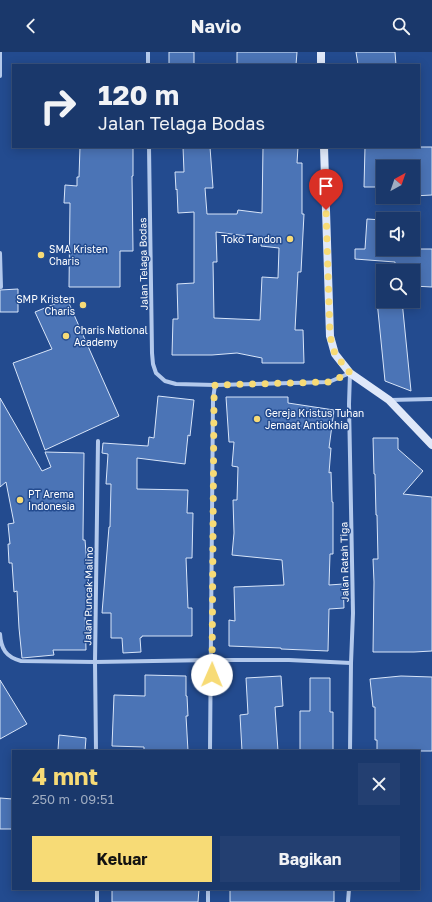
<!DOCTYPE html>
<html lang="id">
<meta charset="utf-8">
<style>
:root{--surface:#1a386b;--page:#233f71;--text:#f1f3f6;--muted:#9facc1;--line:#38527e;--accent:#f7db76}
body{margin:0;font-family:"Golos Text",sans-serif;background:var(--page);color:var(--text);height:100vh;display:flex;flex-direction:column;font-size:15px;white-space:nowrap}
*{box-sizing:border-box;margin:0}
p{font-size:13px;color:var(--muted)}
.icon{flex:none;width:22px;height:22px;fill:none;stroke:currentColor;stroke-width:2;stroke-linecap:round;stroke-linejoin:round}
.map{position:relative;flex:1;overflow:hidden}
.side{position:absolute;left:12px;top:698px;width:408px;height:140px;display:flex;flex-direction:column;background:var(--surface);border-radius:0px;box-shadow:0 2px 10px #0003,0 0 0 1px var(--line)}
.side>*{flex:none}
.banner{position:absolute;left:12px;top:12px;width:408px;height:84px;border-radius:0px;box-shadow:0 2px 10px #0003,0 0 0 1px var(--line);background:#1a386b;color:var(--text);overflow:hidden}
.needle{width:26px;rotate:40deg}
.tools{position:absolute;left:376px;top:108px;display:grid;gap:8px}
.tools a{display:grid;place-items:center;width:44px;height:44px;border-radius:0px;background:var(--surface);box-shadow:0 2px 10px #0003,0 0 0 1px var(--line);font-size:20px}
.pin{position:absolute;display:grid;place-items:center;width:34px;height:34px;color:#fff;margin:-41px -17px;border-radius:50% 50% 50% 0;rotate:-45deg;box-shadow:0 0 4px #0007}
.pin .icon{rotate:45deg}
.me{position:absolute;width:44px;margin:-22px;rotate:1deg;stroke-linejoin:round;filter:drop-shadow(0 0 3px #0008)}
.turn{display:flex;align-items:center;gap:14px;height:84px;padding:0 20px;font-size:18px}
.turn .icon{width:52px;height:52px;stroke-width:2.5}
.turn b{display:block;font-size:28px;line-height:34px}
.round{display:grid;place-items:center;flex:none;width:42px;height:42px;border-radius:0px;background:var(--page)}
.headline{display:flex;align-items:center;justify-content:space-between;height:68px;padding:0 20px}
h1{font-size:24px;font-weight:700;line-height:30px;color:var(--accent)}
.cta{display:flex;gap:8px;margin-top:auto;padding:8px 20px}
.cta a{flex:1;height:46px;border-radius:0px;background:var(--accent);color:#111;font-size:16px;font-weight:700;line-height:46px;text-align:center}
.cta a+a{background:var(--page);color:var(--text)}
header{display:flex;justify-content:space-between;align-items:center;height:52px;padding:0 20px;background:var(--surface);font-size:18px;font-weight:700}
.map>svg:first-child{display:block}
.building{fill:#4b74b6;stroke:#d8e5f9;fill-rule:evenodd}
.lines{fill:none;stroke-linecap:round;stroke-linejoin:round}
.street{stroke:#b3c9ec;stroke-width:4}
.secondary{stroke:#dfe8f9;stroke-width:8}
.route{stroke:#f7db76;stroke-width:7;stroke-dasharray:0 12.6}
.poi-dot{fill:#f7db76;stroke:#234b8f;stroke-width:1.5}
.labels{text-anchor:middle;stroke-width:3;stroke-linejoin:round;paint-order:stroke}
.poi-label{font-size:10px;fill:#fff;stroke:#234b8f;text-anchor:start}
.street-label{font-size:10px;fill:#fff;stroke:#234b8f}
</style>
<header><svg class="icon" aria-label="back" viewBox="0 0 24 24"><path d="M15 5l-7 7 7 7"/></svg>Navio<svg class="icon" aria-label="search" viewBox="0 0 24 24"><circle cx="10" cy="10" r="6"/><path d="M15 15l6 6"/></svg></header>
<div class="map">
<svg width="432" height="850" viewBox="0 0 432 850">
<rect width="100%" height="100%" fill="#234b8f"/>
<g class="building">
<rect x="169" y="0" width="25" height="13"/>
<path d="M237 0H297L296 13H237Z"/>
<path d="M356 0H395L396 13H358Z"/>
<path d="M80 95H133V124H132L133 199H120V235H69L70 151H64L65 133 77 134V125H79Z"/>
<path d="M183 95H210L213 136H205L207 162H237L238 158 262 161 263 95H298L297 111H302V162H304L301 220H298L295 278H303L304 311H262V306L237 301 212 303H172L173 267H178L177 232 194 231V160L178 161 177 137 176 138 175 120H184ZM216 180 262 186 261 194 279 196 278 226 262 225 260 268 214 266 213 210H217Z"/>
<path d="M365 95H432V143L413 144V115H383V135H364Z"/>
<path d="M367 167 383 168V197H432V235L413 234V219H395V210L355 207V197H365Z"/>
<path d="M18 237V260H0V238Z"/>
<path d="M67 247 119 364 45 398 13 311 52 297 35 260Z"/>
<path d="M377 249H402L411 339 385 329Z"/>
<path d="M158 344 194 348 190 384 188 383 185 412 137 406V437L188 438 187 461H193L192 506H186L188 556H192V584H142V585L140 586 141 600 123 601 122 586H111V561H102L109 475H110L111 432H106L108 402 102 401 103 391 148 394 149 385 154 386Z"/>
<path d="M226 345H288V351L334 358 329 396H331L329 421 331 420 332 450H333V502H330L329 533 343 532 344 556 329 557 328 599 281 597V596L229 594V568L235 569 234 535 284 533 282 508 232 503 234 481 233 448H237L238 415 232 414 234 390H229Z"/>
<path d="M0 346 42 419 51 415 45 400 84 401 83 482V488H85L91 560H85L86 598H53L54 603 22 606 19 576 17 539 14 540 12 511H9L8 492H10L8 472 14 471 6 430 0 435Z"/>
<path d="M373 386H398V397L423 419 403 442 432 445V599L414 600H373L374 530 373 507H378L377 463H376L375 422H374Z"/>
<path d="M145 623 186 624V644H187L188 664H186L188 699H144V695L112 694 114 643 145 644Z"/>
<path d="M281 624 283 654 275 655 278 699H242L240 663 248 662 246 626Z"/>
<path d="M401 624 432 625V699H377V688H375V655H373L370 627Z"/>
<path d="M310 626H330V660H333V699H300V659H310Z"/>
<path d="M0 628 27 672 0 687Z"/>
<path d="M59 683 86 686 85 699 58 698Z"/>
<path d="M0 746 13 747V777H0Z"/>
<path d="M112 837H199L198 850H112Z"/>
<rect x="230" y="837" width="104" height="13"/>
</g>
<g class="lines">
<g class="street">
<path d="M148 0V13"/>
<path d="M0 24V0"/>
<path d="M149 95 152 301 153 312 156 321 165 329 176 332 215 333 329 330 350 321 349 352 353 561 351 611 350 699"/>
<path d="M0 201 1 235"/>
<path d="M390 348 432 347"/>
<path d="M0 582C1 597 6 605 21 609L95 610 212 608H289L351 611"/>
<path d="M96 699 95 610 98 389"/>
<path d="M210 699 213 347 215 333"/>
<path d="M97 837V850"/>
<path d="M208 850V837"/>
<path d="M348 850 349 837"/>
</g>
<g class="secondary">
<path d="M321 0V13"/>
<path d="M324 95 330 284 335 302 350 321 389 348 432 393"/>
</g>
</g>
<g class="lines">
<path class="route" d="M212 623 214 347 215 333 329 330 350 321 335 302 330 284 326 158"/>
</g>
<g class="poi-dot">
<circle cx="290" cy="187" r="4"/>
<circle cx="41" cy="203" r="4"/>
<circle cx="83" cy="253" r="4"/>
<circle cx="66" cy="284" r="4"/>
<circle cx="257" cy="367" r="4"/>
<circle cx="20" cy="448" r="4"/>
</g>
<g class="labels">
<g class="poi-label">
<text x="282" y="191" text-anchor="end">Toko Tandon</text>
<text x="49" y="201">SMA Kristen<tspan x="49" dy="12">Charis</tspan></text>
<text x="75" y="251" text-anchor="end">SMP Kristen<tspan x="75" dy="12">Charis</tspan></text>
<text x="74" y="282">Charis National<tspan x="74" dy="12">Academy</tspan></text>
<text x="265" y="365">Gereja Kristus Tuhan<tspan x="265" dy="12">Jemaat Antiokhia</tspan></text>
<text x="28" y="446">PT Arema<tspan x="28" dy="12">Indonesia</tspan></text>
</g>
<g class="street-label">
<text transform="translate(143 212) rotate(-91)" y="4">Jalan Telaga Bodas</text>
<text transform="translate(344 510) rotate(-91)" y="4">Jalan Ratah Tiga</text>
<text transform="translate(88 544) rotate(-89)" y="4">Jalan Puncak Malino</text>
</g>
</g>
</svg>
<div class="tools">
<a><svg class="needle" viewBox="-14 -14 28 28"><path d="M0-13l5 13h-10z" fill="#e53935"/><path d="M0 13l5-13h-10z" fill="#9facc1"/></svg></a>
<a><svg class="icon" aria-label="sound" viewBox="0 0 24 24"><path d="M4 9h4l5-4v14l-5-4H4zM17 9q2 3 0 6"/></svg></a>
<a><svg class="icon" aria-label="search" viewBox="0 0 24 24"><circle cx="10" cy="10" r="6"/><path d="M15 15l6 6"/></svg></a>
</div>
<div class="pin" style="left:326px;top:158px;background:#d93025"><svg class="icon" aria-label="arrive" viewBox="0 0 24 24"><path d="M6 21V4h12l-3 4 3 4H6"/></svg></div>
<svg class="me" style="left:212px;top:623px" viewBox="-20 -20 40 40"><circle r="19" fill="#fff"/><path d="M0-13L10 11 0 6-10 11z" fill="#f7db76"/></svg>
<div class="banner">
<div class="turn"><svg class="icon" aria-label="right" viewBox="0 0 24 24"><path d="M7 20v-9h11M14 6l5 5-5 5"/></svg><div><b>120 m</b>Jalan Telaga Bodas</div></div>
</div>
<section class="side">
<div class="headline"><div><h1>4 mnt</h1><p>250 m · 09:51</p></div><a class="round"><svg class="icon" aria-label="close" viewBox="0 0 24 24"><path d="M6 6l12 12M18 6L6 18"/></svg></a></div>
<div class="cta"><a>Keluar</a><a>Bagikan</a></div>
</section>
</div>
